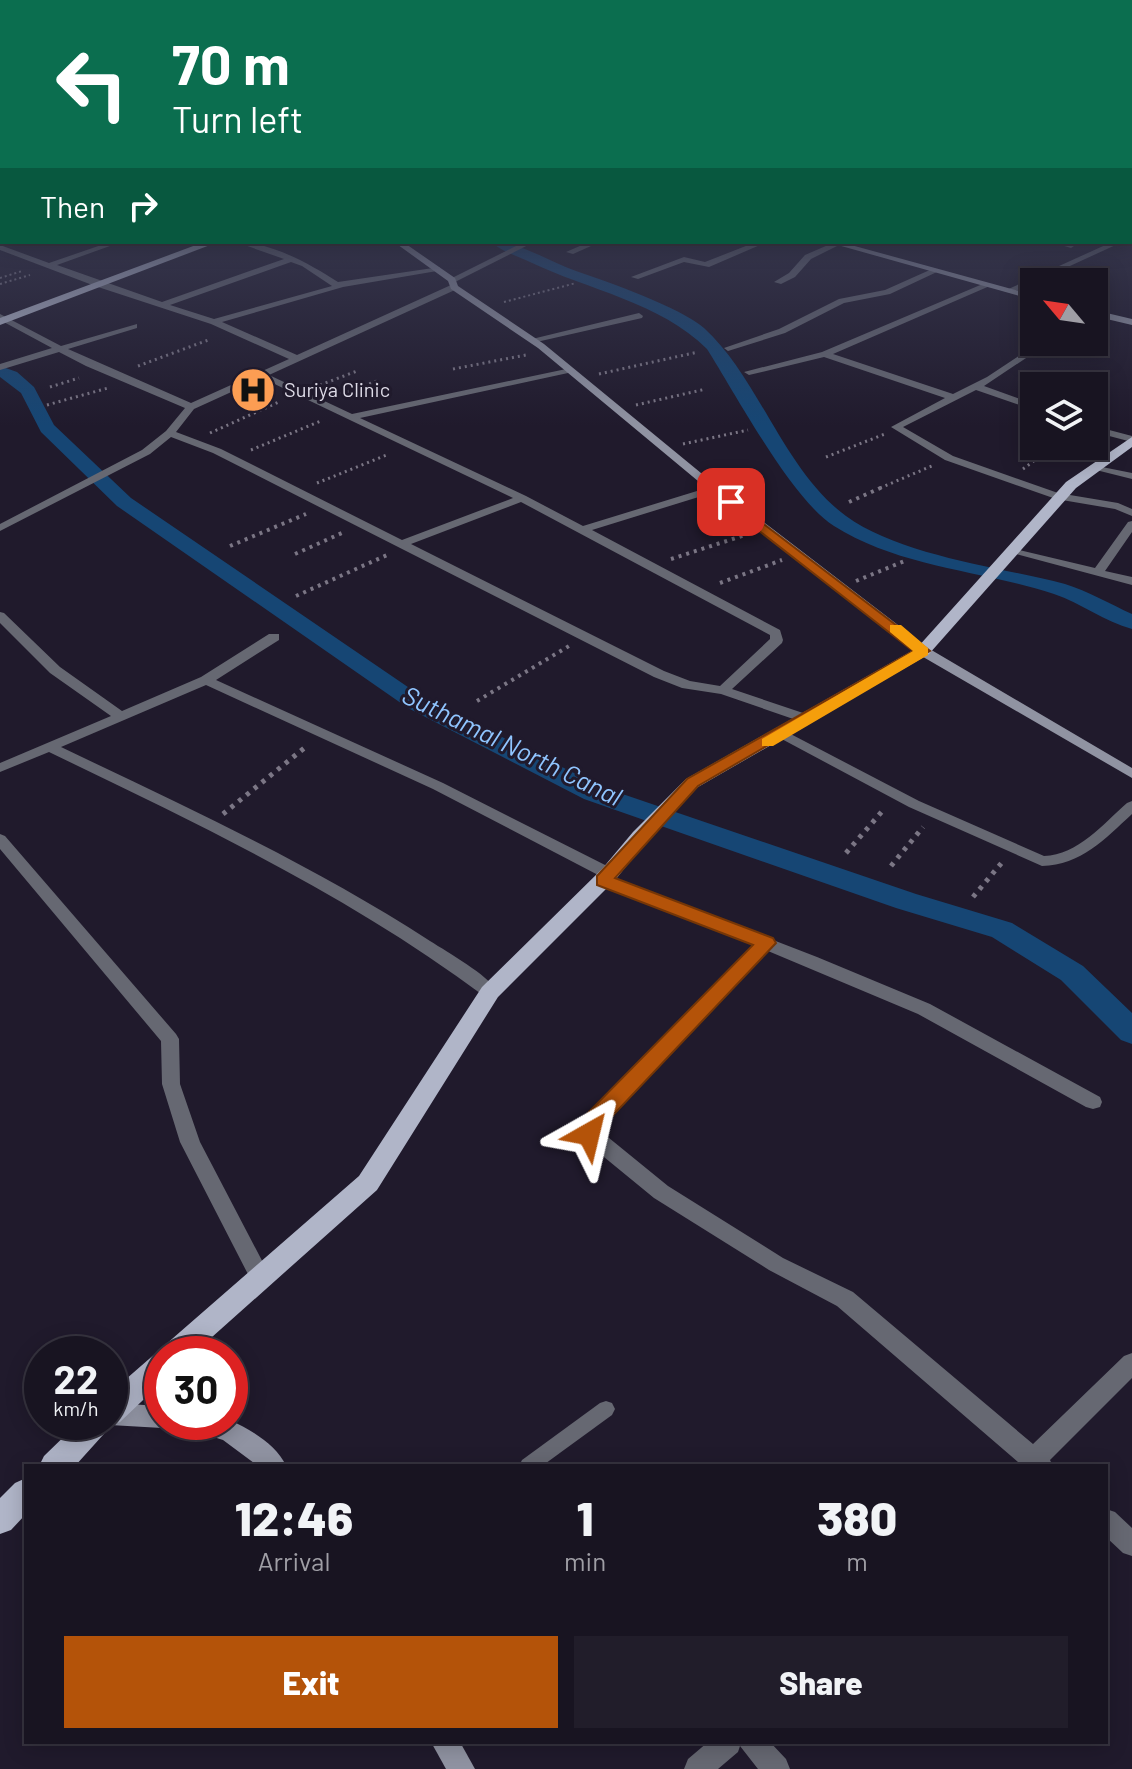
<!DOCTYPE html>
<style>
:root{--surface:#181421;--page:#211d2a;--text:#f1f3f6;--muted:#9f9ea5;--line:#36333f;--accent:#b45309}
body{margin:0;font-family:Barlow,sans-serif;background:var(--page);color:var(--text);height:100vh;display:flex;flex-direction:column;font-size:30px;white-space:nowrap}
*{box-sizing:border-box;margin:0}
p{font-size:26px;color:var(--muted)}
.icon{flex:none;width:44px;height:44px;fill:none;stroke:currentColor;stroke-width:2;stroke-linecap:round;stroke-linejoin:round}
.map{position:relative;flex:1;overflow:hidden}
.drawer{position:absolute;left:24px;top:1464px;width:1084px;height:280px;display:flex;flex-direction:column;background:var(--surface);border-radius:0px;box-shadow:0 4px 20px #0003,0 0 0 2px var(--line)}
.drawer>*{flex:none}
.top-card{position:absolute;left:0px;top:0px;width:1132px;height:244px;box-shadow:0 4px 20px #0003,0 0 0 2px var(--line);background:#0b6e4f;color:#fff;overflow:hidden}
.needle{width:52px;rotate:299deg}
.tools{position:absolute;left:1020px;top:268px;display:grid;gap:16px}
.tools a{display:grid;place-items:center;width:88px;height:88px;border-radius:0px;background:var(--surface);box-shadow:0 4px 20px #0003,0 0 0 2px var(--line);font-size:40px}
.speed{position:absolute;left:24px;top:1336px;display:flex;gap:16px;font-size:40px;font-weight:700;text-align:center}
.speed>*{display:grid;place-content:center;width:104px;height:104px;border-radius:50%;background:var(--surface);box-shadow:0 4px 20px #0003,0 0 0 2px var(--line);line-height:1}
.speed small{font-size:20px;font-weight:400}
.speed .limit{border:12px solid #d22;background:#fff;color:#111}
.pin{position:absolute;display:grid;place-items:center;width:68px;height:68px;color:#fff;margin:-34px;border-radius:16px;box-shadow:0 4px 12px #0006}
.me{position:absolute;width:88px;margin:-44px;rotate:37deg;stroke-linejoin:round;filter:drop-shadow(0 0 6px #0008)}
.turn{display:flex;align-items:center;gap:28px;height:168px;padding:0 40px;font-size:36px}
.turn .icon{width:104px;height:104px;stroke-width:2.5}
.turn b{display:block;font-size:56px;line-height:68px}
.then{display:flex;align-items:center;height:76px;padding:0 40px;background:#0003;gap:16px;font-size:30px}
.eta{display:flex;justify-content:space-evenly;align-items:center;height:136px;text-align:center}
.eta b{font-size:48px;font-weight:800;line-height:56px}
.cta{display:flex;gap:16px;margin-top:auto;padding:16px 40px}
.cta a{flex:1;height:92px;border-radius:0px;background:var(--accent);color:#fff;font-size:32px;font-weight:800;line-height:92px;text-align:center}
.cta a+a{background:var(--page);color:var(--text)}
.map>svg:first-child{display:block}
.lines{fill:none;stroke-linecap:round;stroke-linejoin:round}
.canal{fill:#164674;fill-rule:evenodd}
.path-far3{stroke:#7b7685;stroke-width:2;stroke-dasharray:2 3;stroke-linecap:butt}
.path-far2{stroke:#7b7685;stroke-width:3;stroke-dasharray:2 4;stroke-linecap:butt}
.path-far1{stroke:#7b7685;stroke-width:4;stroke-dasharray:3 5;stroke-linecap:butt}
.path{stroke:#7b7685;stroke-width:5;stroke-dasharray:4 6;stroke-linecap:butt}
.lane{fill:#666872;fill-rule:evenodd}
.street{fill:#666872;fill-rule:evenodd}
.secondary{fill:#9093a2;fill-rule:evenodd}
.primary{fill:#b0b5c8;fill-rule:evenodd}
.route{fill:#b45309;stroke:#753606;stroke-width:2}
.slow{fill:#f59e0b}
.labels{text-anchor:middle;stroke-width:6;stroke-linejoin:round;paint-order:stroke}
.far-poi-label{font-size:20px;fill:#dedbe7;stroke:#201a2c;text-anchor:start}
.water-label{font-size:26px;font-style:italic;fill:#90c5ff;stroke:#201a2c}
</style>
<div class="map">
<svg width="1132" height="1769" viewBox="0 0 1132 1769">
<rect width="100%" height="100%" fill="#201a2c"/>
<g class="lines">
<g class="canal">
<path d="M491 242C521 242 548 261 576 271 608 282 680 307 704 328 759 378 784 471 846 516 901 556 1000 567 1065 584 1088 591 1110 604 1132 614V629C1105 622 1081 603 1054 594 981 570 901 568 834 526 792 500 735 393 707 349 660 302 588 290 530 262 517 256 501 251 491 242Z"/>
<path d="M0 366 17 372 34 387 54 425 131 498 424 698 602 787 916 894 1012 923 1083 966 1132 1013V1044L1121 1040 1061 980 992 937 896 908 584 799 408 708 117 506 41 432 21 393 0 377Z"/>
</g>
<g class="path-far3">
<path d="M0 278 22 271"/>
<path d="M0 284 30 275"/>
<path d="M504 302 576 283"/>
</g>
<g class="path-far2">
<path d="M138 366 211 339"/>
<path d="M453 369 526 355"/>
<path d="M599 374 698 352"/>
<path d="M320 385 357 371"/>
<path d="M50 387 79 378"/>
<path d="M341 394 377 381"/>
<path d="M47 405 108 388"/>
<path d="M636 405 706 389"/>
<path d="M210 433 281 401"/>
<path d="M683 444 748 430"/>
<path d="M251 450 323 420"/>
<path d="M826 457 885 434"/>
<path d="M1023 469 1054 446"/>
<path d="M317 483 389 454"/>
<path d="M880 488 934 465"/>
</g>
<g class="path-far1">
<path d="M849 502 885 486"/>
<path d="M230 546 306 514"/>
<path d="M295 554 342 533"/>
<path d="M671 559 745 535"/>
<path d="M856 581 907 560"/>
<path d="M720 583 782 560"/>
<path d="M296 596 387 555"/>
<path d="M477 701 569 646"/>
</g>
<g class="path">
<path d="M223 814 308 745"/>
<path d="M846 853 885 808"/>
<path d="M891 866 923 827"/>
<path d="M973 897 1004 860"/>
</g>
<g class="lane">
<path d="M1051 242H1061L1074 246 1071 248Z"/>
<path d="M606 1401 612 1403 615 1409 612 1415 542 1466H519L522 1460 600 1403Z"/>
</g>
<g class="street">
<rect x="1130" y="198" width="2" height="4"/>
<path d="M0 210H2L0 215Z"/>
<rect x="0" y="230" width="2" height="4"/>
<path d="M110 242H121L57 265 162 302 284 259 236 242C271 242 310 264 338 282L440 267 437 271 343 287 222 322 297 355 451 285H457V289L269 375 352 414 571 368 573 370 568 373 360 418 526 496 583 526 710 487H718V491L592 530 780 630 783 640 782 643 732 689 812 716 814 719 807 723 802 722 721 694 682 688 654 677 213 453 171 437 150 454 0 531V524L142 450 166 431 185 408 86 366 59 352 0 370V364L52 348 0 320V314L61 346 137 324V328L68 349 191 403 289 359 211 324 95 286 0 250V245L49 263ZM291 262 302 266 332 286 214 319 170 305ZM262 378 513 498 402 540 221 449 176 432 194 409ZM521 502 770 635V639L720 686 690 681 664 671 411 544Z"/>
<path d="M524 242H534L455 282 448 280Z"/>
<path d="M589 242H600L573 254 566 252Z"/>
<path d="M756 242H767L709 267 684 262 638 279 631 277 684 257 705 262Z"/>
<path d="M835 242H845L811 259 795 277 781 284 774 282 789 273 805 255Z"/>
<path d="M1112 242 1120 243 1011 293 1004 291Z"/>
<path d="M932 269 939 271 890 294 844 303 785 333 728 351 724 348 779 329 839 299 885 290Z"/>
<path d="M985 283 992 285 833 354 953 394 987 377 1040 342H1050L984 386 1034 404V410L976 390 903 427 953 456 1058 493 1118 503 1132 509V516L1115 509 1056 499 945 460 891 427 945 398 824 357 749 375 744 372 822 352Z"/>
<path d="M639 313 643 316 642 318 532 343 528 340Z"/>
<path d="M1094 426 1132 436V442L1094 432Z"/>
<path d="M1092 465 1132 473V479L1092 469Z"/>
<path d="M1132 521V532L1105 571 1132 577V585L1005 551 1011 548 1095 568 1128 522Z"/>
<path d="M0 612 4 613 60 667 122 711 201 677 269 634H279V640L216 680 443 783 615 870 617 874 613 878 817 957 930 1004 1100 1097 1102 1102 1100 1107 1093 1109 1086 1107 918 1014 768 951 598 1129 668 1186 783 1258 853 1292 1033 1444 1124 1356 1132 1353V1378L1050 1460 1053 1466H1016L1018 1462 837 1306 769 1270 654 1198 582 1139 578 1127 581 1122 754 945 597 884 595 880 600 876 433 789 206 685 61 747C186 807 313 865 430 941 449 953 486 974 499 992L496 996H484C349 895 200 825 49 752L0 772V763L111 716 50 673 0 623Z"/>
<path d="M783 730 919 801 1044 856C1078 855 1103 824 1127 803L1132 801V814C1105 839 1081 865 1042 866L909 807 778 737 776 734Z"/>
<path d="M0 834 5 836 176 1034 179 1039 180 1084 200 1142 270 1276 266 1282 259 1285 252 1282 180 1142 162 1084 161 1041 0 849Z"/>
<path d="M1106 1509 1115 1512 1132 1528V1556L1123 1553 1106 1537Z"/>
<path d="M708 1742H770L786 1759 790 1769H758L740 1746 738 1752 718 1769H684L688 1759Z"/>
</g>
<g class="secondary">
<path d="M394 242H403L455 278 458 286 544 344 718 487 928 648 1132 768V778L918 654 710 491 538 348 451 289 448 281Z"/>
<path d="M827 242H840L1034 295V300Z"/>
<path d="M1094 310 1132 319V325L1094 316Z"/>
<path d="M110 1403 162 1406V1422H171L162 1428 110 1425 103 1422H110Z"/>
<path d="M230 1420C251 1430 277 1445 286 1466H258L223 1440 192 1430 188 1422Z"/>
<path d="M431 1742H460L475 1769H446Z"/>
</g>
<g class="primary">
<path d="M204 242H218L0 325V318Z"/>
<path d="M1132 437V447L1076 488 929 654 698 787 647 840 616 879 498 997 377 1190 193 1354H162V1382L120 1422 112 1425 75 1466H39L44 1456 79 1422H110V1393L359 1176 482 987 602 869 633 832 686 779 917 648 1066 482Z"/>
<path d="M26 1478V1514L11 1530 0 1534V1498L15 1483Z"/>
</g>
</g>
<linearGradient id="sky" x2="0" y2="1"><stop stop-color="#120e18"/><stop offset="0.42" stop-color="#3c3e56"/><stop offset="1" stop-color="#3c3e56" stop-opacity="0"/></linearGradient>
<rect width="1132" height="426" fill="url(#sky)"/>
<path class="route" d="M731 499 930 651 698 786 615 878 773 938 776 943 599 1130 596 1140H581L577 1127 580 1121 753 945 597 885V876L687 779 913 651 726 505 725 502Z"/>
<path class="slow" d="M890 625H901L928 648V655L773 746H762V739L913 651 890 632Z"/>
<defs>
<g id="hospital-disc" transform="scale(2.3)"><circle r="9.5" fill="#fc9d53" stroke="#201a2c"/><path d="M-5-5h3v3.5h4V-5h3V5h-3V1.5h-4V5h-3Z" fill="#111"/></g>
</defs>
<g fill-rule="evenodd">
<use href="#hospital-disc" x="253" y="390"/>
</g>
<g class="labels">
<g class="far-poi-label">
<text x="284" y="397">Suriya Clinic</text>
</g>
<g class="water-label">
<text transform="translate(512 746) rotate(26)" y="9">Suthamal North Canal</text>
</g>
</g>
</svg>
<div class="tools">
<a><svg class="needle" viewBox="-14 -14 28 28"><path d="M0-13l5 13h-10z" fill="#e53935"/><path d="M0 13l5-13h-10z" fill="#9f9ea5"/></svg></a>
<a><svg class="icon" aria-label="layers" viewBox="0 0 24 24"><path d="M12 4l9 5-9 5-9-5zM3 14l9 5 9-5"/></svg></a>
</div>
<div class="speed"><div>22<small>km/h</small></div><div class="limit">30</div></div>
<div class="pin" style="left:731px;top:502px;background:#d93025"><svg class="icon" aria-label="arrive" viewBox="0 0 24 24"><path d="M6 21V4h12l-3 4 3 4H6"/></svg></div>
<svg class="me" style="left:589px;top:1134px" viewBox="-20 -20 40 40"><path d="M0-17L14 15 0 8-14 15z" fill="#b45309" stroke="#fff" stroke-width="4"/></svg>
<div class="top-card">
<div class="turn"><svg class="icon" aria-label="left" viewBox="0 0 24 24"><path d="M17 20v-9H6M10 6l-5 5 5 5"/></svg><div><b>70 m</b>Turn left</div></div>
<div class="then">Then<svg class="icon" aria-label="right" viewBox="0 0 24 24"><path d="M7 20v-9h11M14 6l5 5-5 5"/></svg></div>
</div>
<section class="drawer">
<div class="eta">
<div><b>12:46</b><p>Arrival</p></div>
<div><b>1</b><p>min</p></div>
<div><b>380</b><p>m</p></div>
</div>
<div class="cta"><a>Exit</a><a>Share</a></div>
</section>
</div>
